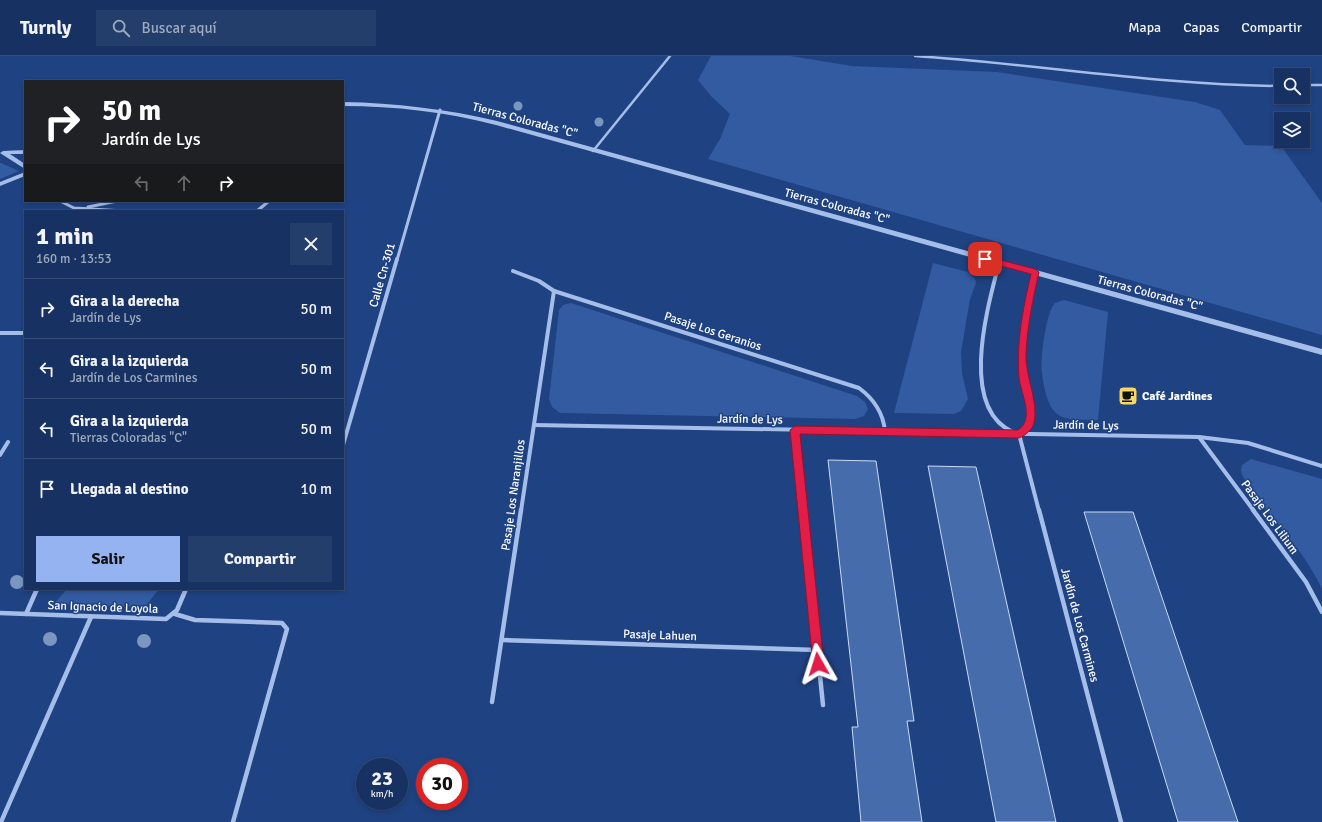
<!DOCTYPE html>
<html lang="es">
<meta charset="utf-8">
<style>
:root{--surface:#173262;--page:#243e6b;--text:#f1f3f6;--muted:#9eaabe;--line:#364d77;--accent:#95b2f1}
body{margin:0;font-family:Signika,sans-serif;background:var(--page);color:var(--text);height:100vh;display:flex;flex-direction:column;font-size:15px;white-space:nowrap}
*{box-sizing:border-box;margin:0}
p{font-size:13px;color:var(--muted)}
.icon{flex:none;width:22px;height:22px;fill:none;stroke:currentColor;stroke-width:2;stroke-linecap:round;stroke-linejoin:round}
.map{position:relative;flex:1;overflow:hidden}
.drawer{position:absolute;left:24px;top:154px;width:320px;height:380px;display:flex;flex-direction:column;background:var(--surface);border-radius:0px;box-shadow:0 2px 6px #0003,0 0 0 1px var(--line)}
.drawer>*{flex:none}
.guide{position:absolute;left:24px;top:24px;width:320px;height:122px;border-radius:0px;box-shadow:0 2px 6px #0003,0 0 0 1px var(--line);background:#202124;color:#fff;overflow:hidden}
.fabs{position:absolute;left:1274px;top:12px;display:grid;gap:8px}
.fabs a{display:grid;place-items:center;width:36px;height:36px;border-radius:0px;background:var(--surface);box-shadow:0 2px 6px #0003,0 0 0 1px var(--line);font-size:20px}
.speed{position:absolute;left:356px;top:702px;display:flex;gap:8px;font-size:20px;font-weight:700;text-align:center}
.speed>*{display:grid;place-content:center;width:52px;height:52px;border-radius:50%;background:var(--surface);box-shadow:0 2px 6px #0003,0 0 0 1px var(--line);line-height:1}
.speed small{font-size:10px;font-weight:400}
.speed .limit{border:6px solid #d22;background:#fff;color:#111}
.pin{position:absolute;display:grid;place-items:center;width:34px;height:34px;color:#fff;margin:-17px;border-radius:8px;box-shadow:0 2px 6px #0006}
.me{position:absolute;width:44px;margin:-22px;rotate:354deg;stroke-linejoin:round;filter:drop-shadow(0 0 3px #0008)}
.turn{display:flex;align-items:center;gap:14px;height:84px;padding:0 12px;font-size:18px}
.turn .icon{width:52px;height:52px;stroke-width:2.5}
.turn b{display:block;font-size:28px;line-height:34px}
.lanes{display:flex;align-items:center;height:38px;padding:0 12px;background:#0003;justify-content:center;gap:20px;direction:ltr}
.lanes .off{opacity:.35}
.round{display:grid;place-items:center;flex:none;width:42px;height:42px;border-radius:0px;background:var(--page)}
.headline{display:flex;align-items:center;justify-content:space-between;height:68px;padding:0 12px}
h1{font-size:24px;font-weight:700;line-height:30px}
.action{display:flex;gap:8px;margin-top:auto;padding:8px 12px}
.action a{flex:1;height:46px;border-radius:0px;background:var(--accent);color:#111;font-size:16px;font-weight:700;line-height:46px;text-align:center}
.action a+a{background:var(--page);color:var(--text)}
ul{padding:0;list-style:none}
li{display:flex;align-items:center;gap:12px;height:60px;padding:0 12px;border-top:1px solid var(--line)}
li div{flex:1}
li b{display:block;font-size:15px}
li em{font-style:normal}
header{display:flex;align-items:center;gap:24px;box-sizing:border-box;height:56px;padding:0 20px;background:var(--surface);border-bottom:1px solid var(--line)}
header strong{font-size:19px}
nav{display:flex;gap:22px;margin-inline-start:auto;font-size:14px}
.search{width:280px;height:36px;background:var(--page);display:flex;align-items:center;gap:10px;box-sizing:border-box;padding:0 14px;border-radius:0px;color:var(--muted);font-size:15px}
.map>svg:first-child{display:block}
.green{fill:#325ba1}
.building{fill:#476cab;stroke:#c9daf7}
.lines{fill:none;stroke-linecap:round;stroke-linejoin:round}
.service{stroke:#a5bee9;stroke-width:2.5}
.minor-far2{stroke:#a5bee9;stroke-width:3}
.minor-far1{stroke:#a5bee9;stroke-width:4}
.minor{stroke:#a5bee9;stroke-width:4.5}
.tertiary{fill:#a5bee9;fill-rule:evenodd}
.tree{fill:#7c96c2}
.route{fill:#e11d48;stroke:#92132f}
.labels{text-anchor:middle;stroke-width:3;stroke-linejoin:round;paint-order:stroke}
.street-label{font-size:12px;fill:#fff;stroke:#1f4282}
.poi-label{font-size:12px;font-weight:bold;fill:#fff;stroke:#1f4282;text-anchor:start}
</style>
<header>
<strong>Turnly</strong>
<div class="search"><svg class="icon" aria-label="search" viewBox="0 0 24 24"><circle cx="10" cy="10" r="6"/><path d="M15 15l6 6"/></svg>Buscar aquí</div>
<nav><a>Mapa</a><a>Capas</a><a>Compartir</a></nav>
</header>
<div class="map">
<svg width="1322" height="766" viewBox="0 0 1322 766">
<rect width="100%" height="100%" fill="#1f4282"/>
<g class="green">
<path d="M711 0H790L852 10 997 16 1195 46 1220 54 1245 89 1281 90 1322 147V279L708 103 720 83 730 58 711 40 698 24Z"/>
<path d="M0 107H1L19 115 0 123Z"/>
<path d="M933 207 968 216 975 223 976 227 970 243 961 296 962 317 968 343 961 355 954 358 894 357Z"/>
<path d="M1064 244 1108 256 1098 364C1085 363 1066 366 1056 357 1047 349 1043 328 1042 316 1040 303 1046 256 1055 247Z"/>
<path d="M571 247 857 340 865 346 868 353 864 360 855 363 560 357 552 351 549 343 559 254 563 249Z"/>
<path d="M1251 403 1322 423V533C1302 490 1266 459 1242 419L1241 414 1242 409Z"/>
<path d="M67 533H159L145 551 54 548Z"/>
</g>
<g class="building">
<path d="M828 404 876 405 914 665H907L922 766H861L852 671H858Z"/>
<path d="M928 410 976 411 1056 766H996Z"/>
<path d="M1084 456H1133L1238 766H1178Z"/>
</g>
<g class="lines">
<g class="service">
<path d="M915 0C1037 8 1158 29 1281 30"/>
<path d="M1303 29H1322"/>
<path d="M593 95 670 0"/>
</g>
<g class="minor-far2">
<path d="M60 145 74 152 124 155"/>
<path d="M88 151 117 145"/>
<path d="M257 155 269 145"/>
<path d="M397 204 440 54"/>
</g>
<g class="minor-far1">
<path d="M999 207C988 250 958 352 1013 376"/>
<path d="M513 215 539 225 554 235 859 332C874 343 883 356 885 375"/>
<path d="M0 277H25"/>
<path d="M534 369 1199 381 1248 387 1322 410"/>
<path d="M795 374 803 455"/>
<path d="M1020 377 1027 370 1031 360 1021 299 1025 264 1035 216"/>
<path d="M1019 378 1039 455"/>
<path d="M1199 381 1254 455"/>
<path d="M343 389 397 203"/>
<path d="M0 399 8 386"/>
<path d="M521 455 554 235"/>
</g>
<g class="minor">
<path d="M803 454 823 649"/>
<path d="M1039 454 1121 766"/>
<path d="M1253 454 1306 526 1322 556"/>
<path d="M0 557 166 563 177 554 186 533"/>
<path d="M26 558 37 533"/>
<path d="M175 558 195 564 282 567 287 573 233 766"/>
<path d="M502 584 817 594"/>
<path d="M492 646 521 454"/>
<path d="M1 766 91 561"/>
</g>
<g class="tertiary">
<path d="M343 46C395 47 446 53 497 65L1322 293V299L496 69C446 56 395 50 343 50Z"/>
<path d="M25 94V98H10L25 108V113L0 97 3 95Z"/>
<path d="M25 116V120L0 130V126Z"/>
</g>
</g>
<g class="tree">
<circle cx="518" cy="50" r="4.5"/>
<circle cx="599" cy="66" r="4.5"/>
<circle cx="17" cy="526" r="7"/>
<circle cx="50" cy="583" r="7"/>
<circle cx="144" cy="585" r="7"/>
</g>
<path class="route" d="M985 200 1035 213 1039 216C1033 243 1027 271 1026 298 1025 321 1039 345 1034 367 1032 374 1026 379 1019 382L800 378 824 608 822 612 818 613 815 612 813 608 790 374 795 370 1018 374C1035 363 1021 338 1019 322 1016 287 1023 252 1031 218L983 205 982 203Z"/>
<defs>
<g id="cafe-square" transform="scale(1)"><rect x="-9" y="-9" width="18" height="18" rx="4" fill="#f7d864" stroke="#1f4282"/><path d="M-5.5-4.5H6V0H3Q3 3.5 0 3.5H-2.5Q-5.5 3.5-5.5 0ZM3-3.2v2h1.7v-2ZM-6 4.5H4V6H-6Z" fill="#111"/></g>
</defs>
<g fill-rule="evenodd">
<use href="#cafe-square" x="1128" y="340"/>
</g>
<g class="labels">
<g class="street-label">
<text transform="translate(525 64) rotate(15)" y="4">Tierras Coloradas "C"</text>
<text transform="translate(837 150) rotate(15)" y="4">Tierras Coloradas "C"</text>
<text transform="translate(382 219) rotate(-74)" y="4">Calle Cn-301</text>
<text transform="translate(1150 237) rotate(15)" y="4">Tierras Coloradas "C"</text>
<text transform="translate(713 275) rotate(18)" y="4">Pasaje Los Geranios</text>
<text transform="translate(750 363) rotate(1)" y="4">Jardín de Lys</text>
<text transform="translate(1086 369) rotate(1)" y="4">Jardín de Lys</text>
<text transform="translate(513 439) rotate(-82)" y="4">Pasaje Los Naranjillos</text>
<text transform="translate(1270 461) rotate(54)" y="4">Pasaje Los Lilium</text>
<text transform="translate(103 551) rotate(2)" y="4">San Ignacio de Loyola</text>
<text transform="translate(1080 569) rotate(75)" y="4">Jardín de Los Carmines</text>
<text transform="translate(660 579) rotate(2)" y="4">Pasaje Lahuen</text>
</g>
<g class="poi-label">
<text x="1142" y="344">Café Jardines</text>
</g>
</g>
</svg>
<div class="fabs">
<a><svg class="icon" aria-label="search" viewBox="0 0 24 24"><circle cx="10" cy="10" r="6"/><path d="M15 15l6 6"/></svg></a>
<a><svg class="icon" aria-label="layers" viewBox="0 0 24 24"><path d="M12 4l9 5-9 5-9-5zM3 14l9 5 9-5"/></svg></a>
</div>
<div class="speed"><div>23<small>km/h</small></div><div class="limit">30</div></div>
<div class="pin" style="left:985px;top:203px;background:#d93025"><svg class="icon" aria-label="arrive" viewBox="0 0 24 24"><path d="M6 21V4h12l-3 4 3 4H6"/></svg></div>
<svg class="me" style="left:818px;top:608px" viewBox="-20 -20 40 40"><path d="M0-17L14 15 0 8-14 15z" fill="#e11d48" stroke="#fff" stroke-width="4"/></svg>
<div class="guide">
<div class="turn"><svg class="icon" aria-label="right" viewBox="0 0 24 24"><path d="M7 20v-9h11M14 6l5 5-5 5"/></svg><div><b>50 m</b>Jardín de Lys</div></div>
<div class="lanes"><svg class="icon off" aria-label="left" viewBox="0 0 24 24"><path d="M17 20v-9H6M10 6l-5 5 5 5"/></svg><svg class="icon off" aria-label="ahead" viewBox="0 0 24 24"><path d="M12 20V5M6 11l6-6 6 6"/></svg><svg class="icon" aria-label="right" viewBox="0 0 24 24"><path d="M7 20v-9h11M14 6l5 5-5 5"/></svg></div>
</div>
<section class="drawer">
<div class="headline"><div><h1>1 min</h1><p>160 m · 13:53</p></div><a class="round"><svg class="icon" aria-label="close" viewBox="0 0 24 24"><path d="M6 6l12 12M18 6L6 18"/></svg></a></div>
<ul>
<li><svg class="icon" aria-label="right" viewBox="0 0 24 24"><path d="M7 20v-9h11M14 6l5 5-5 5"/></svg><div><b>Gira a la derecha</b><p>Jardín de Lys</p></div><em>50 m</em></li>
<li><svg class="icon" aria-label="left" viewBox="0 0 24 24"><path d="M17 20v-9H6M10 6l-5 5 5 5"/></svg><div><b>Gira a la izquierda</b><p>Jardín de Los Carmines</p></div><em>50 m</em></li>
<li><svg class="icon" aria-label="left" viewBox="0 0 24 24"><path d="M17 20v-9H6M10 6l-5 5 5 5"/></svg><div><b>Gira a la izquierda</b><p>Tierras Coloradas &quot;C&quot;</p></div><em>50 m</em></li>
<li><svg class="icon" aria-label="arrive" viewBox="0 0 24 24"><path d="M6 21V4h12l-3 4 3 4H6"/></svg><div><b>Llegada al destino</b></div><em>10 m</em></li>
</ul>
<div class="action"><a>Salir</a><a>Compartir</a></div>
</section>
</div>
